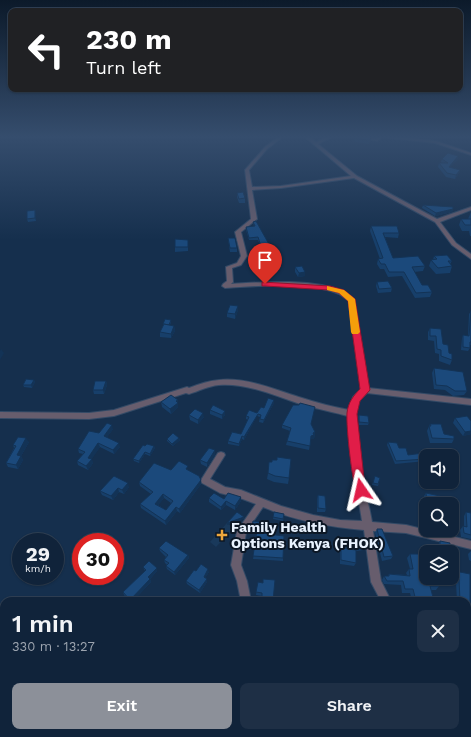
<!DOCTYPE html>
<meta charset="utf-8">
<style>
:root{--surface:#10233a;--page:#1e2f45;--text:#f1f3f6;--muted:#9ca4af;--line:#304054;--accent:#8c9099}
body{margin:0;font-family:"Work Sans",sans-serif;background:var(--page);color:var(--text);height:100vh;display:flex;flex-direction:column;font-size:15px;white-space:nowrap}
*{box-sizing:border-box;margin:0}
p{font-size:13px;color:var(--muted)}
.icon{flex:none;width:22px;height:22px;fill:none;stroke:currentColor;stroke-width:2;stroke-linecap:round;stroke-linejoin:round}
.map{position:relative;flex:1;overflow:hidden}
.panel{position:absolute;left:0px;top:597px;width:471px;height:140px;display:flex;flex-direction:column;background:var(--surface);border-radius:12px 12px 0 0;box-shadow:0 1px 3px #0004,0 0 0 1px var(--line)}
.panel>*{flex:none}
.hud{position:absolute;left:8px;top:8px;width:455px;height:84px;border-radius:8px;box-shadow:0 1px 3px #0004,0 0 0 1px var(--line);background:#202124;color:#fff;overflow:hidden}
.tools{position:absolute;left:419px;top:449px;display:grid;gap:8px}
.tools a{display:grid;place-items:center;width:40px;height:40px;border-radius:8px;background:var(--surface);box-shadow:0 1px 3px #0004,0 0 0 1px var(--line);font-size:20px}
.speed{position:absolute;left:12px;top:533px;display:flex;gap:8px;font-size:20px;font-weight:700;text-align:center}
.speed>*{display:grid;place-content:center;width:52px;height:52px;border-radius:50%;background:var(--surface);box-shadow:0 1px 3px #0004,0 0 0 1px var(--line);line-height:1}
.speed small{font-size:10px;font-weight:400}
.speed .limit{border:6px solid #d22;background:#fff;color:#111}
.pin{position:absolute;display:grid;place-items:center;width:34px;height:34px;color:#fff;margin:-41px -17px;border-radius:50% 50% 50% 0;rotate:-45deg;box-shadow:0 0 4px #0007}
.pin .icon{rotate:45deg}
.me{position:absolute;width:44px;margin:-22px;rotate:349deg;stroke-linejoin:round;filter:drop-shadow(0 0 3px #0008)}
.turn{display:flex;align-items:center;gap:14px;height:84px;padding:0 12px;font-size:18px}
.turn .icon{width:52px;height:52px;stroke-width:2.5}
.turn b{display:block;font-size:28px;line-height:34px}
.round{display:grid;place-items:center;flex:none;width:42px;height:42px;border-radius:8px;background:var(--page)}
.head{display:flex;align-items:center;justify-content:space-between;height:68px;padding:0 12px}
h1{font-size:24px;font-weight:600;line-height:30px}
.button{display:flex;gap:8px;margin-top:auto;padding:8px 12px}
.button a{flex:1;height:46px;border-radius:8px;background:var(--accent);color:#fff;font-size:16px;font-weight:600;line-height:46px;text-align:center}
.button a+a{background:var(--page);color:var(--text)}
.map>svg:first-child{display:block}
.built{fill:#19395b}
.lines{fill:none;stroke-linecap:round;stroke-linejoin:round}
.street-casing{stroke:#334a66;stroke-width:2}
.street{fill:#675d6d;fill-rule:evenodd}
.wall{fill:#173f6a;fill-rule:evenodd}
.shaded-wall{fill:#133356}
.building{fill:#1b497b;stroke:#133356;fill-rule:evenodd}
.route{fill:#e11d48;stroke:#92132f}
.slow{fill:#f59e0b}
.poi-dot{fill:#eea73d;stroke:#0c1725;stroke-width:1.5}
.labels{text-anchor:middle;stroke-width:4;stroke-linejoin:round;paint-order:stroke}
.near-poi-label{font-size:14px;font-weight:bold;fill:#e9f3ff;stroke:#0c1725;text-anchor:start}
</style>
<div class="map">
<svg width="471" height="737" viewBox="0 0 471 737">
<rect width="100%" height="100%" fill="#152f4d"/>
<path class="built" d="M227 523 234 528 216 547 210 542Z"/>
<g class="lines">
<g class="street-casing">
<g id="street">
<path d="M278 137H283L267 149 249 170 252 187 281 186 351 176 305 137H310L316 142 327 137H332L318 144 357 176 437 219 471 207V210L440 222 456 243 471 254V259L452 245 435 222 354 178 281 188 252 190 257 219 241 232 247 256 241 265 232 268 233 282 231 284C262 282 316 278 344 292 348 294 351 296 354 299L368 388 471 399V405L367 393C365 395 362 397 360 400 347 418 368 498 372 522L406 525 471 541V549L406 533 373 531 381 581 391 601H381L371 582 364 530C329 527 296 521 263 507L246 532 241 565 247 581 251 601H241L237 581 231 565 237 531 256 504 240 498 220 493 202 483 201 480 218 453 221 452 224 453 225 455 210 479 225 487 241 490 281 506 313 515 340 520 362 521C360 507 357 493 354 478 350 458 349 437 348 416 333 412 318 409 303 405 276 396 248 383 219 385 208 386 199 391 189 394L186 393 114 416 89 419 0 418V412L89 413 114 410 187 387 189 388C199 384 208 381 219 380 247 377 275 390 302 398 317 403 333 407 349 410L353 397 361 389 349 301C346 299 342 296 339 294 309 281 258 286 225 288L222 286 223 284 227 281 226 267 237 263 241 256 235 232 251 219 245 170 265 147Z"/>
<path d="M356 137 376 139 378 137H383L377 141Z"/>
<path d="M386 137H400L436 141 471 153V155L435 143 388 138Z"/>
<path d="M451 733H464L466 737H453Z"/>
</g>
</g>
<use href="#street" class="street"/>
</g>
<g class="wall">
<path d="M354 137H368L371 138 369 144 355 142Z"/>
<path d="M458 156 457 160 450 167 460 170 459 173 455 179 446 177 438 167 439 163H442L441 162 442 159Z"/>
<path d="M237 193 245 198V203H239L237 197Z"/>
<path d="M423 205 453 209 452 212 435 216 422 208Z"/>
<path d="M471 212V236H470L469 231H462L459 225 461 219H468Z"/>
<path d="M36 214V221L28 222 27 219Z"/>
<path d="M253 222 270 246V249H267L266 264 265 259H260L262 250 258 240H249L246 230V227H254Z"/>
<path d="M371 226 399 233 398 238 385 237 393 258 425 266 423 271 414 272 422 285 432 292 430 297 415 298 402 276 388 277 384 269H380L377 264 378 259H380L370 231Z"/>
<path d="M228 238 237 248V252H230Z"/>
<path d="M188 240V251L175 252V247Z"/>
<path d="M434 256 452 261 450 264 452 266 450 273 436 274 429 266 431 260H433Z"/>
<path d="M258 265 269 271V276H259L257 269Z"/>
<path d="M295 267 305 276 298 277 295 272Z"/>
<path d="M377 282 392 288 391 292 378 293 376 286Z"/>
<path d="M238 310 235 319 227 317V313Z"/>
<path d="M471 311V345H470V348L468 351 461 350 462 338 463 335 468 336 469 314Z"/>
<path d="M171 320V322L170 325 174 326 175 331 171 338 160 337V332L163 326V324Z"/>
<path d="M430 328 449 353 452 360 450 365 439 361V354L435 353 434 341 428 340V332Z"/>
<path d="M434 368 467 391 464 395 453 396 445 390 434 389 432 373Z"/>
<path d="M34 380 35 382 32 388 24 387 23 385Z"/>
<path d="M106 381 107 385 104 394H94L93 390Z"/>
<path d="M178 400V407L171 414 162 407 161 402Z"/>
<path d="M274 403 263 423 259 422 260 417 257 416 244 440 242 439 239 446 228 444V441L241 434 248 420 246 419V416L257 413 264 408Z"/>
<path d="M210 410 225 411V415L222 419 210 414Z"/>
<path d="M189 415 204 417 198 424 190 420Z"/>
<path d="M359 415 369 423 368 425H359L358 417Z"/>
<path d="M455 418 471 421V434L463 436 453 423Z"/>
<path d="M311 424 315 432 314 439H311L309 450 286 445 290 431 282 428V425Z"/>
<path d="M430 424 444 434 454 439 452 443H430L427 431Z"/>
<path d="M113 429 107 437 120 447 114 454 100 447 91 459 93 463 88 470 78 465 77 461 83 454 79 453 78 449 99 433Z"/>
<path d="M179 438 180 440 173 446 167 441V439Z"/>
<path d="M29 442 21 456 23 460 18 469 8 467 6 463 14 448 13 445Z"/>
<path d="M388 442 399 448 408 455 426 456V461L395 464 387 445Z"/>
<path d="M145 446H154L155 448 150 456 145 454 139 463 134 461 133 459Z"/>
<path d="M215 455 207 467 201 464 200 460Z"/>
<path d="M277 460 289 478 288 484 274 482 267 479 268 473 272 462Z"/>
<path d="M171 470H188L201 480V484L180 513 177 511 166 525 141 508 140 504 151 494 140 486 139 482ZM164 498 171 503 166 510 158 505Z"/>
<path d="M114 476 129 487 124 494 119 492 113 500 102 495 100 491Z"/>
<path d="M375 476 380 478 378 486 372 485Z"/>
<path d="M426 493 440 504H426V528L423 527 426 515 424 496Z"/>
<path d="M318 495 326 509 325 512H317V499Z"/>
<path d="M241 497V501L235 510 226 505 221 510 209 502V498L224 499Z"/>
<path d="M452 510 455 518 453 521H452Z"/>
<path d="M274 512 284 514 283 521 273 519Z"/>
<path d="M466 512 471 513V539L461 537 460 530 463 526 464 527V516Z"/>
<path d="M253 521 268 534 283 558V561L253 559 257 534H251Z"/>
<path d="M377 529 393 556 391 559 382 561 375 533Z"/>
<path d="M355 540 364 549 363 550 356 551 354 542Z"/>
<path d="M440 541 449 552H444L438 550 439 543Z"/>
<path d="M159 548 188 555 189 558 175 575 167 569 166 566 167 565 165 563 164 560 166 557 160 551Z"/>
<path d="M341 548 356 563 354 566 340 564V552Z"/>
<path d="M423 549 426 578H452L455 571 470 603 467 607V601H457L456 583 438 582 439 586 436 590H431L434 601H412L410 593H402L401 585 384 584 382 580 384 576H388L389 574 407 575 406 573 409 569H410L407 558 410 554H420Z"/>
<path d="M471 551V561L469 560 468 554Z"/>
<path d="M143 567 157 571 150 579 151 582 133 601H129L124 595 123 592 145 571Z"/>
<path d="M196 571 209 572 205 578 207 579V582L200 593 187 584 186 581Z"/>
<path d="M258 582 273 601H262V596L256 595Z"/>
</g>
<g class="shaded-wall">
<path d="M458 156 457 160 448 170 449 167Z"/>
<path d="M460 170 459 173 455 179 456 175Z"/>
<path d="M453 209 452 212 435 216 436 213Z"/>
<path d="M35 210 36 214V221L35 218Z"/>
<path d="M305 272V276L298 277 299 273Z"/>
<path d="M238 306V310L235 319V314Z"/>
<path d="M174 326 175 331 171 338V334Z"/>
<path d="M1 349 4 353 0 360V351Z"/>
<path d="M34 380 35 382 32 388 31 385Z"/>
<path d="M106 381 107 385 104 394 103 390Z"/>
<path d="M178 400V407L171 414 170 409 176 401Z"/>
<path d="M274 400V403L263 423 264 420Z"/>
<path d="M225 411V415L222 419V415Z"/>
<path d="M203 413 204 417 198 424V420Z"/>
<path d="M258 414 257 416 244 440V437Z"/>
<path d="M112 425 113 429 105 440 104 436Z"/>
<path d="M471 431V434L463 436 465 432Z"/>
<path d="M315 432 314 439H310L311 436 313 433Z"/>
<path d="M242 436V439L239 446V444Z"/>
<path d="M26 438 29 442 21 456 23 460 18 469 16 465 17 455Z"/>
<path d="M179 438 180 440 173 446 172 444Z"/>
<path d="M98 443 100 447 90 462 88 458Z"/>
<path d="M119 443 120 447 114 454 113 450Z"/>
<path d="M154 446 155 448 150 456V454Z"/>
<path d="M215 450V455L207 467V463Z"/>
<path d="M145 452V454L139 463V461Z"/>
<path d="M92 459 93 463 88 470 86 466Z"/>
<path d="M201 480V484L180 513 179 509Z"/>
<path d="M128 483 129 487 124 494 122 490Z"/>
<path d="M118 488 119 492 113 500 111 496Z"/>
<path d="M163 494 164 498 156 508 155 504Z"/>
<path d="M241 497V501L235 510V506Z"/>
<path d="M226 501V505L221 510V507Z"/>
<path d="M176 507 177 511 166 525 165 521Z"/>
<path d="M244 517V519L227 525V523Z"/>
<path d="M188 555 189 558 175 575 174 572Z"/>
<path d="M157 568V571L149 580 148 577Z"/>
<path d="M208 569 209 572 204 580V577Z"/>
<path d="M150 579 151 582 133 601H130V600Z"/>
<path d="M207 579V582L200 593 199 590Z"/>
<path d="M0 710 4 712 0 718Z"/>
</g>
<g class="building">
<path d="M356 137H368L371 138 370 140 356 139Z"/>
<path d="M448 153 458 156 449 167 460 170 456 175 447 173 439 163H448L442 159Z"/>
<path d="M243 192 245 198 239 199 237 193Z"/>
<path d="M423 205 453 207V209L436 213Z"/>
<path d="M35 210V218L27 219V211Z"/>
<path d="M461 219H471V225H465Z"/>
<path d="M256 221 270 246 268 247 266 261 265 256H260L262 249 258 237 249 238 246 227 255 226 253 222Z"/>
<path d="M371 226H397L399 233H383L393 258 418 256 425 266 412 267 422 285H428L432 292 416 293 404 272H389L385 264H381L378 259 383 258Z"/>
<path d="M228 238H235L237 248H230Z"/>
<path d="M175 239 188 240V247H175Z"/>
<path d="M447 255 452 261H448L452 266 438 268 431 260 437 259 434 256Z"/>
<path d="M267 264 269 271 259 272 258 265Z"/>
<path d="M302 266 305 272 299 273 295 267Z"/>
<path d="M388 281 392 288 379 289 377 282Z"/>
<path d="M230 305 238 306 235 314 227 313Z"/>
<path d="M471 311V342H470V348L463 347V335L469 336Z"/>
<path d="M165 319 171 320 169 325 163 324Z"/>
<path d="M164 324 174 326 171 334 160 332Z"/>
<path d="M430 328 441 329 443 344 448 345 449 353 452 354V360L441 356V350L437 349 436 336H430Z"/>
<path d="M434 368 463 372 467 391H455L447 386 436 385Z"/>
<path d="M26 379 34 380 31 385H23Z"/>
<path d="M95 381H106L103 390H93Z"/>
<path d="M171 395 178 400 176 401 178 403 170 409 161 402Z"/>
<path d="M268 398 274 400 264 420 260 419 261 415 258 414 244 437 242 436 239 444 228 441 232 432 241 434 249 417 246 416 249 410 257 413 261 407 264 408Z"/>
<path d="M300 403 315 407 311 424 315 432 313 433 314 435 311 436 310 446 287 441 291 428 282 425 293 405H299Z"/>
<path d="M213 405 225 411 222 415 210 410Z"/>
<path d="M195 409 203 413 198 420 189 415Z"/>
<path d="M359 415 368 416 369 423 359 422Z"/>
<path d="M467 416 471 421V431L465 432 455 418Z"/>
<path d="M107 423 112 425 104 436 119 443 113 450 98 443 88 458 92 459 86 466 77 461 85 452 78 449 89 431 99 433Z"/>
<path d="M430 424H441L444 434 454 436V439L432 438 429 426H431Z"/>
<path d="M173 433 179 438 172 444 167 439Z"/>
<path d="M18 437 26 438 17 455 21 456 16 465 6 463 16 446 13 445Z"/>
<path d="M388 442 397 443 399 448H406L408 455 438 451 441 456H426V459L396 461Z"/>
<path d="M147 444 154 446 150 454 145 452 139 461 133 459 143 445 145 446Z"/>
<path d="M209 448 215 450 207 463 200 460Z"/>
<path d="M277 457 291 459 289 478 275 476 268 473 269 462H272V460H277Z"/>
<path d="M179 461 188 466 186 469 199 476 201 480 179 509 176 507 165 521 140 504 153 492 139 482 154 463 171 470ZM163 494 173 501 166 510 155 504Z"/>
<path d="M114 476 128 483 122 490 118 488 111 496 100 491Z"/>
<path d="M375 476 380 478 378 484 373 483Z"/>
<path d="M214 493 224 499 228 493 241 497 235 506 226 501 221 507 209 498Z"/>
<path d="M426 493 440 496V504H427Z"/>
<path d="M318 495 325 496 326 509 318 508Z"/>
<path d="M452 510 456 511 455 518 452 517Z"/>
<path d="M237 512 244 517 227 523Z"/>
<path d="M274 512 284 514 283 519 273 517Z"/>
<path d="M466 512 471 513V535L464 533 463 526 467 527Z"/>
<path d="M253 521 269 523 268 534 284 536 283 558 253 556 257 531 252 530Z"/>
<path d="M377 529H382L393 556 384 557Z"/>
<path d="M355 540H362L364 549H357Z"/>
<path d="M166 541 188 555 174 572 166 566 169 563 164 560 168 555 159 548Z"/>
<path d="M440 541 450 543 449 552 440 548Z"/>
<path d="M341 548 356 550V563L341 560Z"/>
<path d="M423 549 437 551V552H426V578H437L439 586H430L434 601H416L413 589H405L403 581H387L384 576H389V574L410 576 409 569H413L410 554H424Z"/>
<path d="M452 559 455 571 470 574V603H467V601H460L459 579 444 578H452Z"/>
<path d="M149 561 157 568 148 577 150 579 130 600 123 592 146 570 143 567Z"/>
<path d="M201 564 208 569 204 577 207 579 199 590 186 581 194 570 196 571Z"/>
<path d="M21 566V571L19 569Z"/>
<path d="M263 579 275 580 273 601 262 600V593L256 592 258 582 263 583Z"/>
</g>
<linearGradient id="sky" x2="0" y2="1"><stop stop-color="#0c1a2a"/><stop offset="0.57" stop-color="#354d6d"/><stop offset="1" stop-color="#354d6d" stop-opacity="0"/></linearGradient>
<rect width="471" height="240" fill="url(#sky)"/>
<path class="route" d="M262 282 330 286 344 290 355 299 370 390 360 401 357 414 364 478 367 490 365 494 361 495 357 494C352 482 346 427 347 413 348 403 353 396 360 389L348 301 339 293 329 290 265 286H262Z"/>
<path class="slow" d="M327 286 344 290 355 299 360 332 358 334H352L351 332 348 301 339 293 327 290Z"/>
<path class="poi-dot" d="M220 529h4v4h4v4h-4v4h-4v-4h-4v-4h4z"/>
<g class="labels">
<g class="near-poi-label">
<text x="231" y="532">Family Health<tspan x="231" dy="16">Options Kenya (FHOK)</tspan></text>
</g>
</g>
</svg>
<div class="tools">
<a><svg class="icon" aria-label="sound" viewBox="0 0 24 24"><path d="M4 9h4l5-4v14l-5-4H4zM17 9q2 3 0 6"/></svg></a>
<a><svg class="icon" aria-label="search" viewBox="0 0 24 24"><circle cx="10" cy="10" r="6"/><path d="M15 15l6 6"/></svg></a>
<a><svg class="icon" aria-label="layers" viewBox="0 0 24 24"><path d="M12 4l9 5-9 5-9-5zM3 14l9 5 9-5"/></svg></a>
</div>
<div class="speed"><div>29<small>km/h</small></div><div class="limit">30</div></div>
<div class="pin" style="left:265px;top:284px;background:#d93025"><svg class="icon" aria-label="arrive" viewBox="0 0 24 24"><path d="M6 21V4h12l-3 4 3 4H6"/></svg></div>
<svg class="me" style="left:361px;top:490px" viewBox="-20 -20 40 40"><path d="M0-17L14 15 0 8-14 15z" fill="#e11d48" stroke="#fff" stroke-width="4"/></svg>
<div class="hud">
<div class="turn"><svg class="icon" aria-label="left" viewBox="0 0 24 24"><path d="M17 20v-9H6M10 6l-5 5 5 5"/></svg><div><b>230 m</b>Turn left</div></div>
</div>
<section class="panel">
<div class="head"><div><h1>1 min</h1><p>330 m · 13:27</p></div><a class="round"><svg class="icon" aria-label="close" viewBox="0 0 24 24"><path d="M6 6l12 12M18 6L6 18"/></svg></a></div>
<div class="button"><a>Exit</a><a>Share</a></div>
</section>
</div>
